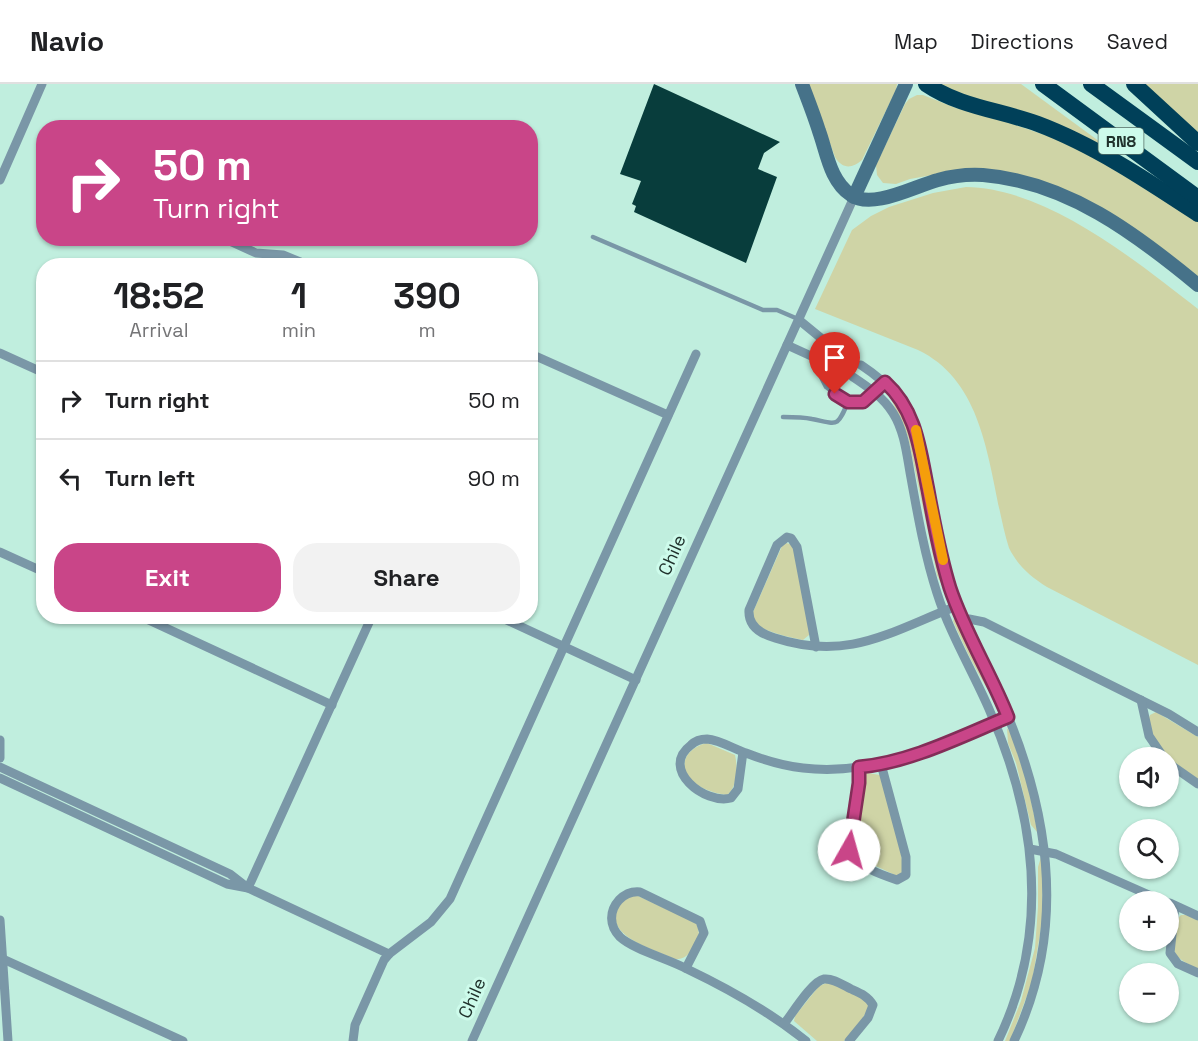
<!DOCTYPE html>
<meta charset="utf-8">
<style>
:root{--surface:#fff;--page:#f2f2f2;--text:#202124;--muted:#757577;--line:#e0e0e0;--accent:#c94588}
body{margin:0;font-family:"Space Grotesk",sans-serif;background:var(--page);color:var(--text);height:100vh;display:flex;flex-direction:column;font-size:22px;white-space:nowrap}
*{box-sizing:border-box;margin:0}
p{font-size:20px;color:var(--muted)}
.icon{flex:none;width:33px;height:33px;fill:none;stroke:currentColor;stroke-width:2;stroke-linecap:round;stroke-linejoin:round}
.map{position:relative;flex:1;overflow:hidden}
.side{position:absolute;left:36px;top:174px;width:502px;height:366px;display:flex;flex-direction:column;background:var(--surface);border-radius:24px;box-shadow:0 2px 4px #0004}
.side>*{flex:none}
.top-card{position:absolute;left:36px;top:36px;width:502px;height:126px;border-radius:24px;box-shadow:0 2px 4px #0004;background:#c94588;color:#fff;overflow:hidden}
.controls{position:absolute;left:1119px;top:663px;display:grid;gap:12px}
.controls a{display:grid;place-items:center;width:60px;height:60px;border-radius:50%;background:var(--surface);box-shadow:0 2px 4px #0004;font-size:30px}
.pin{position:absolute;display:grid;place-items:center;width:51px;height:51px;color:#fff;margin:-62px -26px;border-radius:50% 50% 50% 0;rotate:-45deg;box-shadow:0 0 6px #0007}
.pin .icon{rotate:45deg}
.me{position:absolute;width:66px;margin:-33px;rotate:7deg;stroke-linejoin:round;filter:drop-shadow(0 0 4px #0008)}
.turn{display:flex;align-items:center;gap:21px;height:126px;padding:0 18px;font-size:27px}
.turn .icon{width:78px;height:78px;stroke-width:2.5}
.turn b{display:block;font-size:42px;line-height:51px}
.eta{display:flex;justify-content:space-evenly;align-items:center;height:102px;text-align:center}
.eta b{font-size:36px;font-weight:800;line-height:42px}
.primary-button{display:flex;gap:12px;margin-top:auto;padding:12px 18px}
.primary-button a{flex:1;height:69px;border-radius:24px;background:var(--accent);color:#fff;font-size:24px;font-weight:800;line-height:69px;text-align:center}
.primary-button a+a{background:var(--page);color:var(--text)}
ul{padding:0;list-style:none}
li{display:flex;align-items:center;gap:18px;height:78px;padding:0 18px;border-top:2px solid var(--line)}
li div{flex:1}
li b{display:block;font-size:22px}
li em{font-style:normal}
header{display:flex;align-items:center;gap:36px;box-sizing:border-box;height:84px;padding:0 30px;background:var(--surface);border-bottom:2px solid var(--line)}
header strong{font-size:28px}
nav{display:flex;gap:33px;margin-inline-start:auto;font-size:21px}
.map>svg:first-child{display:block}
.green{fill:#cfd4a6}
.building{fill:#083d3c}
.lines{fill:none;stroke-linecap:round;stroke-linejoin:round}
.lane{stroke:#7a97a7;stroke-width:4.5}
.street{stroke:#7a97a7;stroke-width:9}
.secondary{stroke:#467289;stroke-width:14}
.highway{stroke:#004059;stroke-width:16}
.route-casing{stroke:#832d58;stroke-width:15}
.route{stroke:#c94588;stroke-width:10}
.slow{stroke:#f59e0b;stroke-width:10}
.labels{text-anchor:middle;stroke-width:6;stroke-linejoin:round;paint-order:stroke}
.shield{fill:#cdfbeb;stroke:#546e65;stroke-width:1.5}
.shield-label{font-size:16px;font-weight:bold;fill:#20322c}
.street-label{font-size:18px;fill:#20322c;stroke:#cdfbeb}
</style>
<header>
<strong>Navio</strong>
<nav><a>Map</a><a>Directions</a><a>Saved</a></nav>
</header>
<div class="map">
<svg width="1198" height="957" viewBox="0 0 1198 957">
<rect width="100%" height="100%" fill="#c0eede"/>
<g class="green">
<path d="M808 0H897L896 6 862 76C852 85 842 85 835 73Z"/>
<path d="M936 0H1021L1141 88Z"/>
<path d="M1139 0H1198V53Z"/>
<path d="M917 11H923L956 24 989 32 1054 54 1087 69 1182 127 1198 138V195L1095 122 955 87 910 95 896 100 883 99 877 91 876 81 905 20 909 15Z"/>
<path d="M966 103C1047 104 1136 177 1198 225V581L1047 503C1030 492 1018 482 1009 464 988 396 991 301 918 266L815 225 852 146 871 132 889 123 933 109Z"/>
<path d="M888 308 897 317 909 338 948 508 947 512 937 491 908 353Z"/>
<path d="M786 459 790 460 794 464 810 544 809 551 803 556C793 554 760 547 755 538 753 535 754 532 753 528L782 462Z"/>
<path d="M956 530 998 617 999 622C980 596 966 567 953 537Z"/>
<path d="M1156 628 1198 653V696C1182 685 1140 655 1150 631Z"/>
<path d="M1007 644 1011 650 1027 698 1038 749 1031 741 1016 679 1008 659Z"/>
<path d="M707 659 735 671C738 683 737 704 727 711 716 710 695 703 688 693 678 676 690 663 707 659Z"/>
<path d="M868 689 880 691 895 737 904 787 897 792 861 775 853 764 863 696 865 690Z"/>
<path d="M1041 773 1043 779 1042 838 1032 898 1010 957H1005L1021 917 1035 864 1038 823V783Z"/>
<path d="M629 812H638L697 839 699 850C694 861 690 876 675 875 656 866 606 853 617 826 618 821 625 816 629 812Z"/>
<path d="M1181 831H1186L1198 836V885C1166 870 1174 867 1177 835Z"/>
<path d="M829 898 864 914 869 923 859 941 844 957H817L794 937 795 932 819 902Z"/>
</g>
<path class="building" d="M654 0 780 58 764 69 758 85 777 93 746 179 634 128 636 122 632 120 641 97 620 90Z"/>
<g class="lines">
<g class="lane">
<path d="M593 153 763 226H777L798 235"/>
<path d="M817 277 821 293 826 303 841 314 857 319 869 314 873 308"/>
<path d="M783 333C793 333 803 333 812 335 838 340 837 344 848 318"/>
</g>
<g class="street">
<path d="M0 96 42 0"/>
<path d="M223 154 256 169 283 171 310 182"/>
<path d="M799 236 827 259 851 275"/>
<path d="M787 261 844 287"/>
<path d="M0 269 44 289"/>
<path d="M531 270 668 331"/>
<path d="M861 281C888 299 908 319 917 351 928 402 934 457 951 507 964 545 986 581 1002 618 1050 728 1067 846 1014 957"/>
<path d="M853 293C868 303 883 313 893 329 905 348 907 373 911 394 918 433 925 472 937 509 950 550 972 586 989 625 1037 734 1051 847 998 957"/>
<path d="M0 468 44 488"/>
<path d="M140 532 332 621"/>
<path d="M372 532 248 804 389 870"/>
<path d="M498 532 636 596"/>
<path d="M964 538 969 535 984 538 1169 630 1198 648"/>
<path d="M816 563 797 463 791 454 787 453 777 461 749 526C748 542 761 550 775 554 849 578 891 547 957 522"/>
<path d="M1141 616 1149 652 1164 674"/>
<path d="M0 656V674"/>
<path d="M743 668 738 705 731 714C705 721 659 685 691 661 695 657 701 655 707 655 720 656 734 665 746 669 764 676 784 682 803 684 876 693 943 659 1008 633"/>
<path d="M1168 679 1198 700"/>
<path d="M0 683 230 790 248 804 227 800 0 694"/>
<path d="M859 683V699L850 766C855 782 882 791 897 796L906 791V773L881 680"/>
<path d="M1030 765 1056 770 1165 818"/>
<path d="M1170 819 1198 832"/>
<path d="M1175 822 1170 869 1178 880 1198 889"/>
<path d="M0 836 8 957"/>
<path d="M3 875 183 957"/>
<path d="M686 884 704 849 700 837 640 808C631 807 625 810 619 816 609 827 609 842 620 853 634 866 669 875 687 885 729 905 770 928 806 957"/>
<path d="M784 940C792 930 812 897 824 895 833 894 843 901 851 905 860 909 868 912 873 921L868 934 849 957"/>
<path d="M353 957 355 941 384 876 389 870 431 838 450 815 696 270"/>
<path d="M472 957 854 113"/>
</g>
<g class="secondary">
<path d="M802 0C808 16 814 31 819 47 827 69 830 97 851 111 872 126 915 102 938 96 952 92 967 90 983 91 1067 98 1135 149 1198 201"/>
<path d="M854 113 906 0"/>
</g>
<g class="highway">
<path d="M926 0C960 23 1000 26 1038 40 1094 61 1148 97 1198 130"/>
<path d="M1043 0 1198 114"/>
<path d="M1091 0 1198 78"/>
<path d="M1134 0 1198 59"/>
</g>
</g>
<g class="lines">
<g class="route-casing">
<path id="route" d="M835 310 848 318H863L885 298C917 327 920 367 928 406 934 439 940 472 950 504 965 549 991 590 1008 633 962 652 909 679 859 683V699L849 766"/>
</g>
<use href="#route" class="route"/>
<path class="slow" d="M916 346 943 476"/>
</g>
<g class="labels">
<rect class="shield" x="1098.5" y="44" width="45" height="26" rx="4.5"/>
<g class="shield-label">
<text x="1121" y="63">RN8</text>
</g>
<g class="street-label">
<text transform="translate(672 471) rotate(-66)" y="6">Chile</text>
<text transform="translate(472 914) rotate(-66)" y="6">Chile</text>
</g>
</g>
</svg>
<div class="controls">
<a><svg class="icon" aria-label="sound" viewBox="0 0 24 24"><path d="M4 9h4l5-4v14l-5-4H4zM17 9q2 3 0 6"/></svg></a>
<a><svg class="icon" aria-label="search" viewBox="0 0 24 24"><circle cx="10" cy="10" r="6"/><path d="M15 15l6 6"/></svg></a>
<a>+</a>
<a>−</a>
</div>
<div class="pin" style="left:835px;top:310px;background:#d93025"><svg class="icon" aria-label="arrive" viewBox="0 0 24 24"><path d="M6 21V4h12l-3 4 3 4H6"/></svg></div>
<svg class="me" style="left:849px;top:766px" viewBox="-20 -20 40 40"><circle r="19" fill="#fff"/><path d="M0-13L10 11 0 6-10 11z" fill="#c94588"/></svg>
<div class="top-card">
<div class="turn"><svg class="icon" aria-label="right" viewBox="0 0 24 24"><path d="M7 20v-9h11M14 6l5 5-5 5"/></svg><div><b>50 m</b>Turn right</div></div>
</div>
<section class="side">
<div class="eta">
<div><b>18:52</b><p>Arrival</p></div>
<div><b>1</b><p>min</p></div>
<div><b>390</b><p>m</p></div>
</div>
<ul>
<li><svg class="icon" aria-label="right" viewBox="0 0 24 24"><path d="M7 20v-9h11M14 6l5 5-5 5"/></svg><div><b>Turn right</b></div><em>50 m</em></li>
<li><svg class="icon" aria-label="left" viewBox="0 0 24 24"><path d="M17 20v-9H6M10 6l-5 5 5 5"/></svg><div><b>Turn left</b></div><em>90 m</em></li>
</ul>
<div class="primary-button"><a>Exit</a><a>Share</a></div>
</section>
</div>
